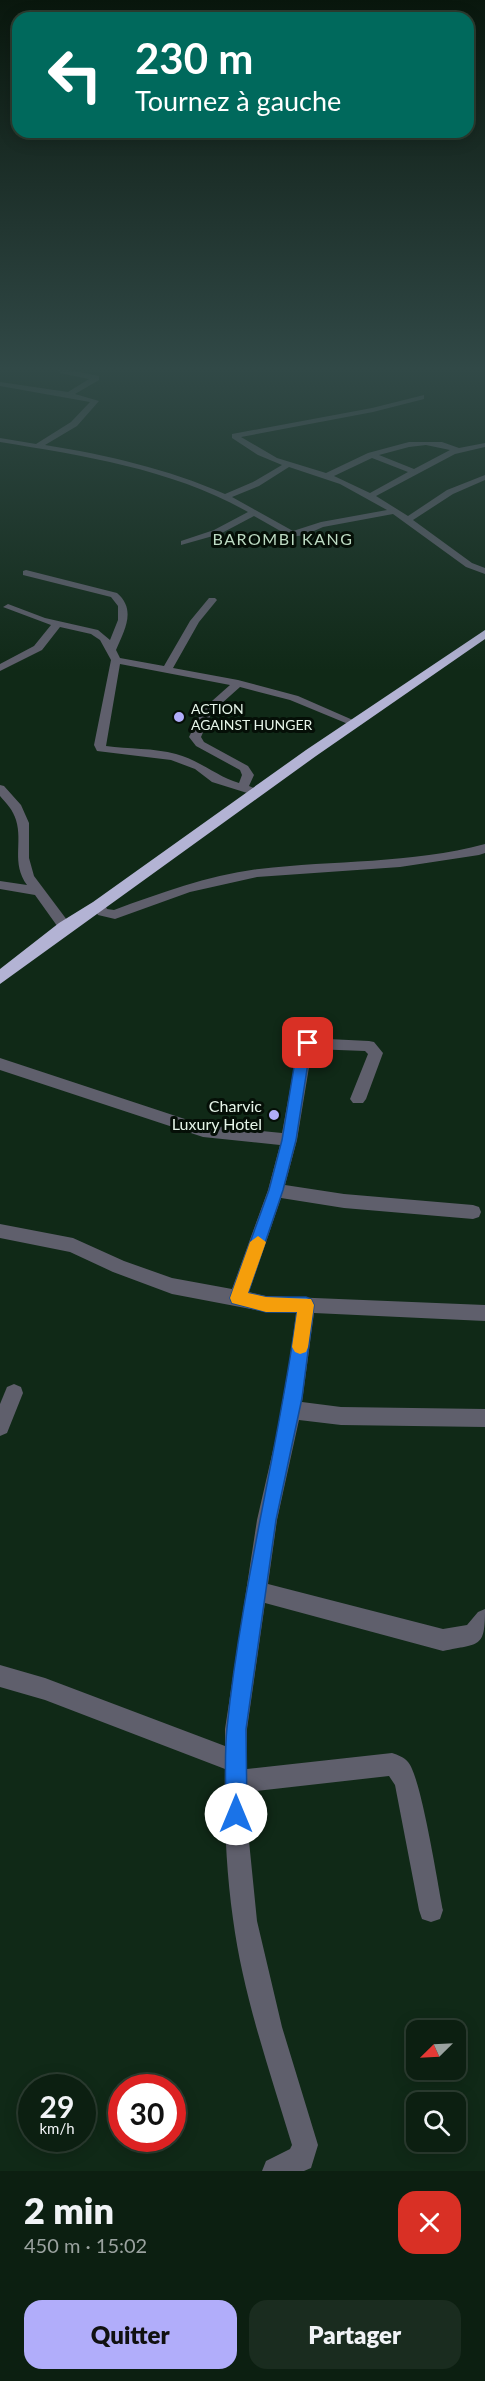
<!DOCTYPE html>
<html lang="fr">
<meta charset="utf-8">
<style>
:root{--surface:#0c1f11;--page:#1a2c1f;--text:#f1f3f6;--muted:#9aa29f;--line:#2c3d31;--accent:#b1adfa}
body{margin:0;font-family:Lato,sans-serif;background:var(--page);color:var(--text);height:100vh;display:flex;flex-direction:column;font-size:22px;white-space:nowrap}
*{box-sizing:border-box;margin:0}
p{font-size:20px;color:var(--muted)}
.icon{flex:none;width:33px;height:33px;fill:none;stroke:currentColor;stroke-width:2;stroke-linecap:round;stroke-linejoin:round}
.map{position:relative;height:2171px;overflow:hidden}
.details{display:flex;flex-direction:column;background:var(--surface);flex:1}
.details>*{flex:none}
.hud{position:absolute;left:12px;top:12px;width:462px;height:126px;border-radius:18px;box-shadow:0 3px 15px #0003,0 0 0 2px var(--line);background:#00695c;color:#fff;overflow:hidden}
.needle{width:39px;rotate:246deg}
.controls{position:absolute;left:406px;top:2020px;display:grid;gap:12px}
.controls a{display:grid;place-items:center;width:60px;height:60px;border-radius:12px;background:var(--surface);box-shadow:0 3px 15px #0003,0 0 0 2px var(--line);font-size:30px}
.speed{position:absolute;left:18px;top:2074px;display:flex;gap:12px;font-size:30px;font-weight:700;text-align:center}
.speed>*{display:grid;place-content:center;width:78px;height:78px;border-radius:50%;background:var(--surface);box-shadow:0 3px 15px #0003,0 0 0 2px var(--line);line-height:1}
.speed small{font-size:15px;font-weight:400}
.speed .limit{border:9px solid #d22;background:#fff;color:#111}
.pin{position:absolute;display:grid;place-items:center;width:51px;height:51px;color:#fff;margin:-26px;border-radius:12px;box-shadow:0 3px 9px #0006}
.me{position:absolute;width:66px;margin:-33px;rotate:0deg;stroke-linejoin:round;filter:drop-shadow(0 0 4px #0008)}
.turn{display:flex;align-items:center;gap:21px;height:126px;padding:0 24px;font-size:27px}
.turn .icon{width:78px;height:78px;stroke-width:2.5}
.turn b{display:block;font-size:42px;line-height:51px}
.round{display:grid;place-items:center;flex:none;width:63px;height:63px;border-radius:18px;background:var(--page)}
.overview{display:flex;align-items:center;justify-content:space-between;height:102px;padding:0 24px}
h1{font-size:36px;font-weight:800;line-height:45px}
.action{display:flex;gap:12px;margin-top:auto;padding:12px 24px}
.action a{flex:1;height:69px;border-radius:18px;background:var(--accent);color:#111;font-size:24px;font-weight:800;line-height:69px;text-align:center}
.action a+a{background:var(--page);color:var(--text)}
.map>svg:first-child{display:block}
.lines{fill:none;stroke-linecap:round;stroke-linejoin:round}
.minor{fill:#5f5f6c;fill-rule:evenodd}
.highway{fill:#b3b3d4;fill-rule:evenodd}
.route{fill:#1a73e8;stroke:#114b97;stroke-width:1.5}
.slow{fill:#f59e0b}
.poi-dot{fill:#b1adfa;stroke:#050f07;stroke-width:2}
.labels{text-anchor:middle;stroke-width:6;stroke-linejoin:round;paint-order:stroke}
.far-poi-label{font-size:14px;fill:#e6f5e9;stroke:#050f07;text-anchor:start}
.far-quarter-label{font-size:16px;letter-spacing:1.5px;fill:#bddbc3;stroke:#050f07}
.poi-label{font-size:16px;fill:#e6f5e9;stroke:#050f07;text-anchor:end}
</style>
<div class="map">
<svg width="485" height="2171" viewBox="0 0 485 2171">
<rect width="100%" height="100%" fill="#102917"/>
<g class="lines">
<g class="minor">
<path d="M55 367 99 376V380L75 394 99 401 77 426 45 445C107 455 168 469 225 494L253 482 282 465 258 455 232 438V434L372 408 424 395V399L373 412 241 437 277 458 326 473 368 453 409 442H442L459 448 485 443V447L455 454 376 496 408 516 447 490 485 475V480L453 494 413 520 472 563 485 568V574L466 567 393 514 323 527 305 535 291 537 254 516 220 534 181 545V541L214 530 248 512C172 469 85 456 0 442V438L36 444 71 422 90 402 0 386V382L68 392 89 379 60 373ZM426 445 450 450 414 469 379 455 409 447ZM372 458 408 472 370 493 334 476ZM289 467 340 484 387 510 321 522 293 531 232 497 259 486Z"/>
<path d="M26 570 117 593C137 610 124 631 116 650L120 658 164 666 190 621 209 598H215L217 600 199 622 173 668 238 680 298 696 362 724 353 726 290 700 240 687 212 712 201 737 204 742 248 766 254 775 249 786 263 792 257 796 212 782 195 769 171 760 97 751 94 745 111 660 100 640 91 634 60 627 42 650 0 671V664L34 646 51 625 3 607 8 604 45 618 98 630 110 640 118 620V606L111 597 23 575V571ZM120 664 230 685 203 709 189 737 196 746 240 770 242 775 239 783C216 776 199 760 176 754 154 748 128 749 106 746Z"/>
<path d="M0 785 4 786 21 805 29 823V858L34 876 70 924 72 927 70 930H60L35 895 0 889V881L27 885C11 863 23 843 16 820 13 810 7 804 0 796Z"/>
<path d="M485 844V853L479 855 400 867 257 877 190 892 115 919 98 915 93 906 99 902 104 903 107 909 114 910C161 893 209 875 259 869 334 860 411 864 485 844Z"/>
<path d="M308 1038 369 1041 374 1042 383 1053 366 1099 363 1103H353L350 1099 368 1054 365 1051 312 1049 297 1140 285 1185 344 1194 473 1205 479 1207 481 1212 479 1217 473 1219 344 1208 281 1198 249 1292 266 1296 485 1305V1321L314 1313 302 1402 341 1407 485 1409V1427L341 1425 299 1420 277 1520 268 1584 443 1629 467 1625 478 1612 485 1609C485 1649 480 1643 443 1651L265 1603 247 1729V1769L392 1753C398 1755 404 1757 408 1762 421 1776 438 1885 443 1910L440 1919 431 1922 422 1919 419 1910 395 1785 389 1776 247 1792 248 1831 257 1921 282 2027 318 2145 311 2168 304 2171H262L266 2161 290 2149 292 2145C270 2072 243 1995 233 1919 226 1869 224 1819 225 1769L45 1700 0 1687V1665L45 1678 225 1746V1729L257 1520 285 1398 296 1313 266 1312 172 1294 113 1272 70 1252 0 1238V1224L73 1238 124 1261 172 1278 232 1289 268 1190 280 1145 203 1137 0 1070V1058L203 1125 282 1133 298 1046 303 1039Z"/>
<path d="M14 1384 21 1387 23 1393 7 1433 0 1436V1404L7 1387Z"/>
</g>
<path class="highway" d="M485 630V639L316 756 0 984V969L59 923 93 902 306 750Z"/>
</g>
<linearGradient id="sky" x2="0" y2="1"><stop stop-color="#09170d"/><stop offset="0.55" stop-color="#314947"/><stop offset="1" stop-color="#314947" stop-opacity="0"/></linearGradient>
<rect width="485" height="671" fill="url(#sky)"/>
<path class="route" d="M308 1038 315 1043 310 1050 296 1140 283 1190 248 1293 266 1297H306L311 1299 314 1305 302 1398 276 1520 246 1729 247 1814 244 1822 236 1825 229 1822 226 1814C226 1786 224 1756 227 1728 241 1588 278 1451 297 1312H266L232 1303 230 1298 269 1190 282 1140 297 1049 303 1040Z"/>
<path class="slow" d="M258 1236 266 1242 248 1293 266 1297 311 1299 314 1305 308 1347 306 1352 300 1354 295 1352 292 1347 297 1312H266L232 1303 230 1298 250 1242Z"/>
<g class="poi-dot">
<circle cx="179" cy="717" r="6"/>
<circle cx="274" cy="1115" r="6"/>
</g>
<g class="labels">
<g class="far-poi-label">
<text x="191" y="714">ACTION<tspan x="191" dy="16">AGAINST HUNGER</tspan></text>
</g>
<g class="far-quarter-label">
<text x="283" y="545">BAROMBI KANG</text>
</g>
<g class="poi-label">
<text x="262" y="1112">Charvic<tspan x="262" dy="18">Luxury Hotel</tspan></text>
</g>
</g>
</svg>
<div class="controls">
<a><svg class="needle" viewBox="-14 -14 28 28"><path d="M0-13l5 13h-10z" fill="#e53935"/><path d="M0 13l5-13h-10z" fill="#9aa29f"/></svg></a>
<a><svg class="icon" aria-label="search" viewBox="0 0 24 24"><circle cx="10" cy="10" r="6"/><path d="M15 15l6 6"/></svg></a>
</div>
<div class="speed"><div>29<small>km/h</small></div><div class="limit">30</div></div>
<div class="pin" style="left:308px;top:1043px;background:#d93025"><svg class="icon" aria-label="arrive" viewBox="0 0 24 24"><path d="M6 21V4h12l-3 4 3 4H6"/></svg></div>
<svg class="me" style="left:236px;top:1814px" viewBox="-20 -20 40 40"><circle r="19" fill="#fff"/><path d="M0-13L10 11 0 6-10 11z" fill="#1a73e8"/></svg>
<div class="hud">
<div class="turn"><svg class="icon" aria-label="left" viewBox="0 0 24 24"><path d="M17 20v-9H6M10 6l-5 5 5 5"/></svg><div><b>230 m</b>Tournez à gauche</div></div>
</div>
</div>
<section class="details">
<div class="overview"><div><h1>2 min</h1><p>450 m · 15:02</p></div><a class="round" style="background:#d93025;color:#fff"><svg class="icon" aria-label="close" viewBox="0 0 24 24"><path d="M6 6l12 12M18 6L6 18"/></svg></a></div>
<div class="action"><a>Quitter</a><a>Partager</a></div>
</section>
